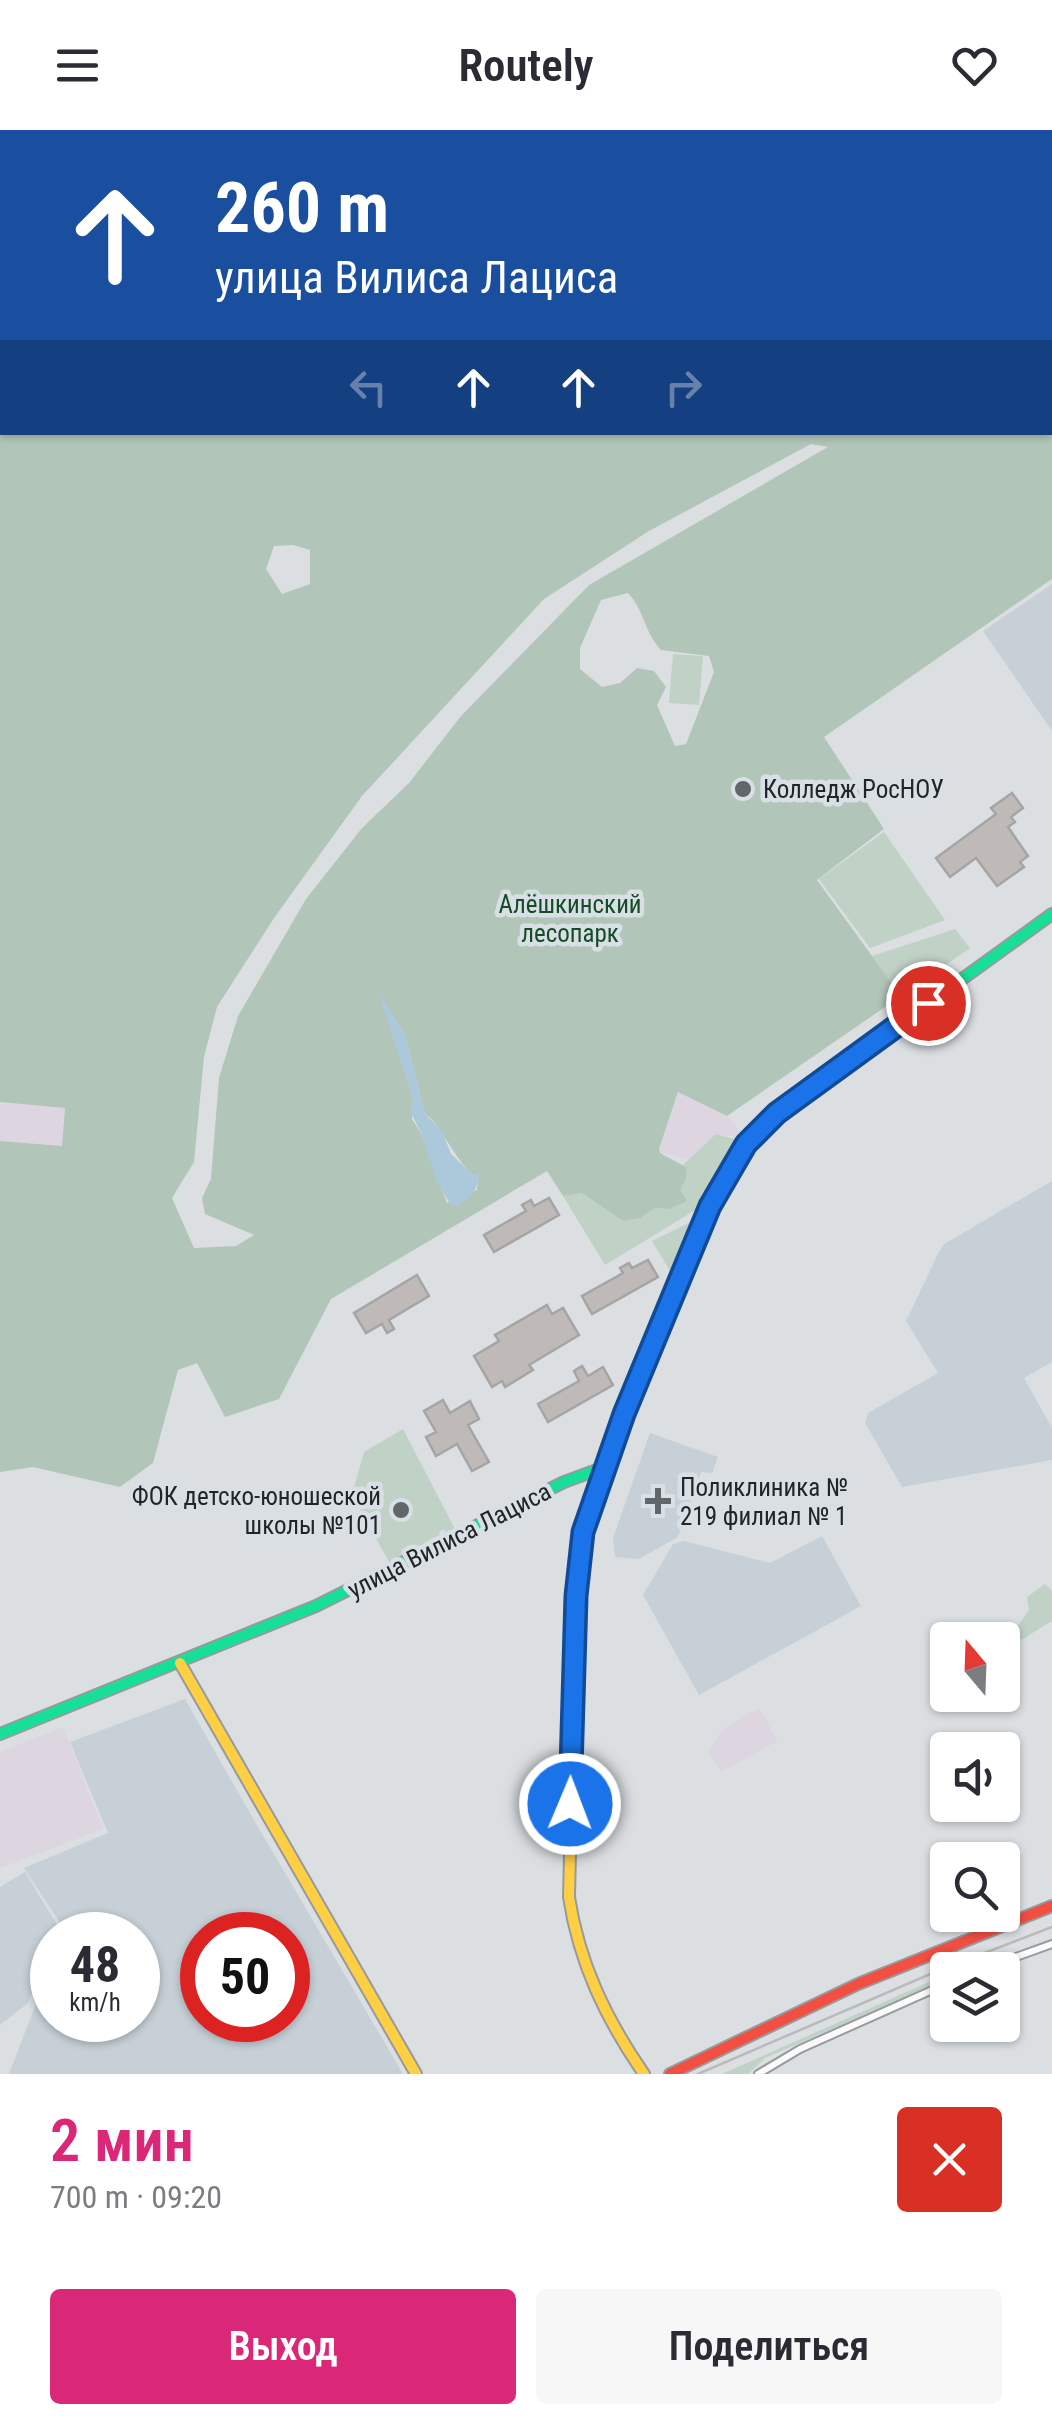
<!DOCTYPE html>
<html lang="ru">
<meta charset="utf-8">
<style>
:root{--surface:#fff;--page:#f7f7f7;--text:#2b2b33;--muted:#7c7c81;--accent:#db2777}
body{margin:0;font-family:"Roboto Condensed",sans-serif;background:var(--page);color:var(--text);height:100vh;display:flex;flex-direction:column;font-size:38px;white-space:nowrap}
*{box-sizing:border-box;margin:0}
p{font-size:32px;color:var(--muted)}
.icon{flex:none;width:55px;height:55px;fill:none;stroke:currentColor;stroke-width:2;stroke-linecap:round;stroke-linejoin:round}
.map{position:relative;height:1944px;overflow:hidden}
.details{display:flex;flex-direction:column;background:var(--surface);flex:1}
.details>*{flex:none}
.banner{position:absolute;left:0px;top:0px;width:1052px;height:305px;box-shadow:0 2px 8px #0004;background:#1a4fa0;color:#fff;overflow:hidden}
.needle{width:65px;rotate:341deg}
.controls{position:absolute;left:930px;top:1492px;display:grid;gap:20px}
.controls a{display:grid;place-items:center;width:90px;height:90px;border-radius:10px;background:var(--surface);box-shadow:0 2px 8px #0004;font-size:50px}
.speed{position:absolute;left:30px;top:1782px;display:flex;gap:20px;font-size:50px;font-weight:700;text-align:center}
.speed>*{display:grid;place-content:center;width:130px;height:130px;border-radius:50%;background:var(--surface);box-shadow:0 2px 8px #0004;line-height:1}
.speed small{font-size:25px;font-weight:400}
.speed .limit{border:15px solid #d22;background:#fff;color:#111}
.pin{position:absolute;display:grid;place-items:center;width:85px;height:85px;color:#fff;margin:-42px;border:5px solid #fff;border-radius:50%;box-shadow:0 2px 10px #0007}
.me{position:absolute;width:110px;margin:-55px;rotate:1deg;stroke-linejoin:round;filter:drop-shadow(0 0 8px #0008)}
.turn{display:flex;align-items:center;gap:35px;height:210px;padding:0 50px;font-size:45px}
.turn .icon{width:130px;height:130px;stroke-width:2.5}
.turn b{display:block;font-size:70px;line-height:85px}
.lanes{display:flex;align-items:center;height:95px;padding:0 50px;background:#0003;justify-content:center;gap:50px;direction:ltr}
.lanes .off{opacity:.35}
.round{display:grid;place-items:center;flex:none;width:105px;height:105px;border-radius:10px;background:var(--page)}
.head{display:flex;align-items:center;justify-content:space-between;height:170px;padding:0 50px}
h1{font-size:60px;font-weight:600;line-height:75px;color:var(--accent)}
.button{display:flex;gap:20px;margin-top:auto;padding:20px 50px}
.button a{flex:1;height:115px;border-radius:10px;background:var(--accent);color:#fff;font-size:40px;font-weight:600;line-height:115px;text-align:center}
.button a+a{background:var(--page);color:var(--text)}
header{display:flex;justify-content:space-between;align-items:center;height:130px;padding:0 50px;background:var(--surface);font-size:45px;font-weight:600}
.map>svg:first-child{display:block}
.industrial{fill:#ddd6e1}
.built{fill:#c7d0d7;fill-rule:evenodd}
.green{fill:#c0d1c6}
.forest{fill:#b1c6b8;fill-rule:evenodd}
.water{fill:#acc9db}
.building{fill:#bfbab7;stroke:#a5a5a6;stroke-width:2.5}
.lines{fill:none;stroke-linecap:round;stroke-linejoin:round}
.street-casing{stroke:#979a9c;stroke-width:10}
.fast-casing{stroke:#979a9c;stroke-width:14}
.slow-casing{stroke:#979a9c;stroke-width:14}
.jam-casing{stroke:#979a9c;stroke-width:14}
.street{stroke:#fafafb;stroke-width:6}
.fast{stroke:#16e098;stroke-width:10}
.slow{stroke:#ffcf43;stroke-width:10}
.jam{stroke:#f24e42;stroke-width:10}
.tram{stroke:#b9babb;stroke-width:2.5}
.route-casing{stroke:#114b97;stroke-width:25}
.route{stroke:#1a73e8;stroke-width:18}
.poi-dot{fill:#636668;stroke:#d8dfe5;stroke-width:4}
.labels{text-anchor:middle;stroke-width:9;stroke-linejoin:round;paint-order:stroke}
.poi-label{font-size:25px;fill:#222527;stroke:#d8dfe5;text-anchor:start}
.park-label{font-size:25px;fill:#154c27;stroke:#d8dfe5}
.street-label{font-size:25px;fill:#222527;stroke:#d8dfe5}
</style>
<header><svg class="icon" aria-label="menu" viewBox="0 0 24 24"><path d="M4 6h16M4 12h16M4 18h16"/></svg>Routely<svg class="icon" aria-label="heart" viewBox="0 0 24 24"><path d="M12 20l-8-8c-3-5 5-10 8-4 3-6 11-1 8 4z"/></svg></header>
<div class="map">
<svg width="1052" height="1944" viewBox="0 0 1052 1944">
<rect width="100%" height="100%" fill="#dbdfe2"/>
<g class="industrial">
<path d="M680 960 727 986 741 1002 736 1007 716 1004 701 1034 658 1021Z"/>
<path d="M0 972 65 977 62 1016 0 1011Z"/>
<path d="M759 1578 778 1611 721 1642 709 1622 721 1600Z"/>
<path d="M63 1597 103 1699 0 1738V1622Z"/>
</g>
<g class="built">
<path d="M1052 454V601L983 501Z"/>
<path d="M1052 1051V1232L1024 1248 1052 1298V1330L902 1357 865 1293 868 1283 938 1243 906 1191 939 1122 944 1114Z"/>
<path d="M650 1303 718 1327 712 1343 701 1342 678 1407 639 1429 615 1427 613 1408Z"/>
<path d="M822 1406 861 1476 699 1565 643 1465 673 1414 684 1411 770 1433Z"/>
<path d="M185 1569 247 1678 403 1944H9L52 1832V1890H138V1805H68L24 1738 108 1703 70 1612ZM202 1805H288V1890H202Z"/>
<path d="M25 1742 63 1805H52V1819L47 1822 28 1873 0 1895V1757Z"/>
</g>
<g class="green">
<path d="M673 524 703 526 699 575 669 573Z"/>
<path d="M884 702 945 790 870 818 819 749Z"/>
<path d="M955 799 970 818 901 866 872 826Z"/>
<path d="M716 1004 737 1010 697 1079 605 1135 563 1066 582 1063 623 1091 641 1088 654 1078 669 1079 686 1037 683 1035Z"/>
<path d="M693 1091 673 1142 670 1141 652 1111Z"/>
<path d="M403 1299 456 1401 447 1406 444 1399 439 1402 440 1405 389 1432 352 1364 364 1322Z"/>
<path d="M1045 1454 1052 1461V1491L1021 1510 1017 1497 1029 1480 1027 1467Z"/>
<path d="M947 1844V1849L765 1928 748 1944H722Z"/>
</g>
<path class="forest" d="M0 0 980 2H2V302H1050L1052 124V449L824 607 884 699 817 750 901 866 727 986 678 962 659 1019 660 1023 686 1037V1048L680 1060 687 1071 669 1079 654 1078 641 1088 623 1091 582 1063 563 1066 547 1041 331 1169 279 1269 225 1287 197 1233 178 1240 153 1333 120 1357 33 1337 0 1342V1011L62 1016 65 978 0 972ZM811 314 828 317 589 455 461 586 409 653 362 698 306 769 238 886 219 948 211 1049 202 1068 205 1084 254 1105 236 1116 194 1118 172 1068 194 1032 204 927 217 877 274 788 362 666 544 469 649 401ZM293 415 310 420V454L282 464 266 439 274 416ZM628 463C645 481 643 500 661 520L709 526 714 542 686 614 675 616 657 575 666 557 654 541 637 538 620 553 602 557 580 539V518L601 470ZM381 867 405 905 425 984C442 995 453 1028 474 1046L479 1042 477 1060 447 1073 422 1005 412 989 413 969Z"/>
<path class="water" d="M379 863 405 905 425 984 442 1001 451 1024 474 1046 480 1041C477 1060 473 1070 452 1077L437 1052 422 1005 410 981 413 969Z"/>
<g class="building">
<path d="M1012 663 1023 678 1011 687 1015 692 1008 697 1028 726 1020 732 1024 737 997 756 976 728 950 747 936 728 996 684 991 678Z"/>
<path d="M549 1068 559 1085 494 1122 484 1105 526 1081 522 1075 531 1070 534 1076Z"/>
<path d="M648 1130 658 1147 592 1184 582 1166 623 1143 620 1138 629 1133 632 1138Z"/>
<path d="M417 1145 429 1166 389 1190 394 1199 387 1203 382 1194 366 1203 354 1183Z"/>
<path d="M547 1175 552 1184 563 1178 579 1205 529 1235 533 1240 505 1257 502 1251 492 1257 474 1226 499 1211 495 1205Z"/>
<path d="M582 1236 588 1246 603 1237 613 1255 548 1292 538 1274 579 1251 574 1241Z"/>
<path d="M443 1270 450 1283 470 1271 479 1289 468 1295 489 1332 472 1341 457 1314 436 1326 426 1307 436 1302 424 1281Z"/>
</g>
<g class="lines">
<g class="street-casing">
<g id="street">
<path d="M980 1840 1052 1814"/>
<path d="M758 1944 800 1919 948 1853"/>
</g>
</g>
<g class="fast-casing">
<g id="fast">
<path d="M615 1311 709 1075 746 1013 777 983 1052 784"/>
<path d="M0 1604 316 1476 564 1352 605 1337"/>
</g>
</g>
<g class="slow-casing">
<g id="slow">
<path d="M615 1311 583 1401 576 1466 569 1767C579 1833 606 1889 644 1944"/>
<path d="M180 1533 416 1944"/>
</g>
</g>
<g class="jam-casing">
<path id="jam" d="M670 1944 858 1854 1052 1776"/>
</g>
<use href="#street" class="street"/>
<use href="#fast" class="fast"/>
<use href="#slow" class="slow"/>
<use href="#jam" class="jam"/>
<path class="tram" d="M698 1944 935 1842 1052 1797"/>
</g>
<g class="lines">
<g class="route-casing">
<path id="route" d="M570 1674 576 1466 583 1402 624 1284 710 1076 746 1014 777 983 928 873"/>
</g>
<use href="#route" class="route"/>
</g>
<g class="poi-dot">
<circle cx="743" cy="659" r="10"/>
<path d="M653 1356h10v10h10v10h-10v10h-10v-10h-10v-10h10z"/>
<circle cx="401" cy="1380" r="10"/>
</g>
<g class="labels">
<g class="poi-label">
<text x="763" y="668">Колледж РосНОУ</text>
<text x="680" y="1366">Поликлиника №<tspan x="680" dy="29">219 филиал № 1</tspan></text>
<text x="381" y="1375" text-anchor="end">ФОК детско-юношеской<tspan x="381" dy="29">школы №101</tspan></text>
</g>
<g class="park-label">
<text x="570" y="783">Алёшкинский<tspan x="570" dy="29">лесопарк</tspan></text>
</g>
<g class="street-label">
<text transform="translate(449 1410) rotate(-27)" y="9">улица Вилиса Лациса</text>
</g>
</g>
</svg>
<div class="controls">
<a><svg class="needle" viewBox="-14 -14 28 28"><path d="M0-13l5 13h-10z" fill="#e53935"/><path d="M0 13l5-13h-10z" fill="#7c7c81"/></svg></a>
<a><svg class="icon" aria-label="sound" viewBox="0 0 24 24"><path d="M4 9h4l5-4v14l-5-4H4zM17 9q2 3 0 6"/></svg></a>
<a><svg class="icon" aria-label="search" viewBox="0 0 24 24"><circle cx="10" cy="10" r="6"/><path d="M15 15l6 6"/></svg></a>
<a><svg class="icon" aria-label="layers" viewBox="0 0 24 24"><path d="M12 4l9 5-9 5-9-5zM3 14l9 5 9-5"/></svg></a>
</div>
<div class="speed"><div>48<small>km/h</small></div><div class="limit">50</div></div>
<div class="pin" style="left:928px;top:873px;background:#d93025"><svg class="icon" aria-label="arrive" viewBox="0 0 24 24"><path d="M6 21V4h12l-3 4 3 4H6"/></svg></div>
<svg class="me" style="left:570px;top:1674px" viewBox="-20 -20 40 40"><circle r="17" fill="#1a73e8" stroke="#fff" stroke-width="3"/><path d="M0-11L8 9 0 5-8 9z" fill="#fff"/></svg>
<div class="banner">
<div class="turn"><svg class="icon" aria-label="ahead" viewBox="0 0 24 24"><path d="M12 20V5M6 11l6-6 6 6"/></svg><div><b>260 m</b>улица Вилиса Лациса</div></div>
<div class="lanes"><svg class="icon off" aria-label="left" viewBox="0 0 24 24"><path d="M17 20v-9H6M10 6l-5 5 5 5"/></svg><svg class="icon" aria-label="ahead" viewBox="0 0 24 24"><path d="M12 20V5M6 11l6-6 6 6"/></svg><svg class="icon" aria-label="ahead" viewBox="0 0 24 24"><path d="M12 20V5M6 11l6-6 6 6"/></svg><svg class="icon off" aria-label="right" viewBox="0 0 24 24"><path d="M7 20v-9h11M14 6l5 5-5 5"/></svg></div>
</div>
</div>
<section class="details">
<div class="head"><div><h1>2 мин</h1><p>700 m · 09:20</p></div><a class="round" style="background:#d93025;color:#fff"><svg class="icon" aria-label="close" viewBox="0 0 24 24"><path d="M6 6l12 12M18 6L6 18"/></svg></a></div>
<div class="button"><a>Выход</a><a>Поделиться</a></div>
</section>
